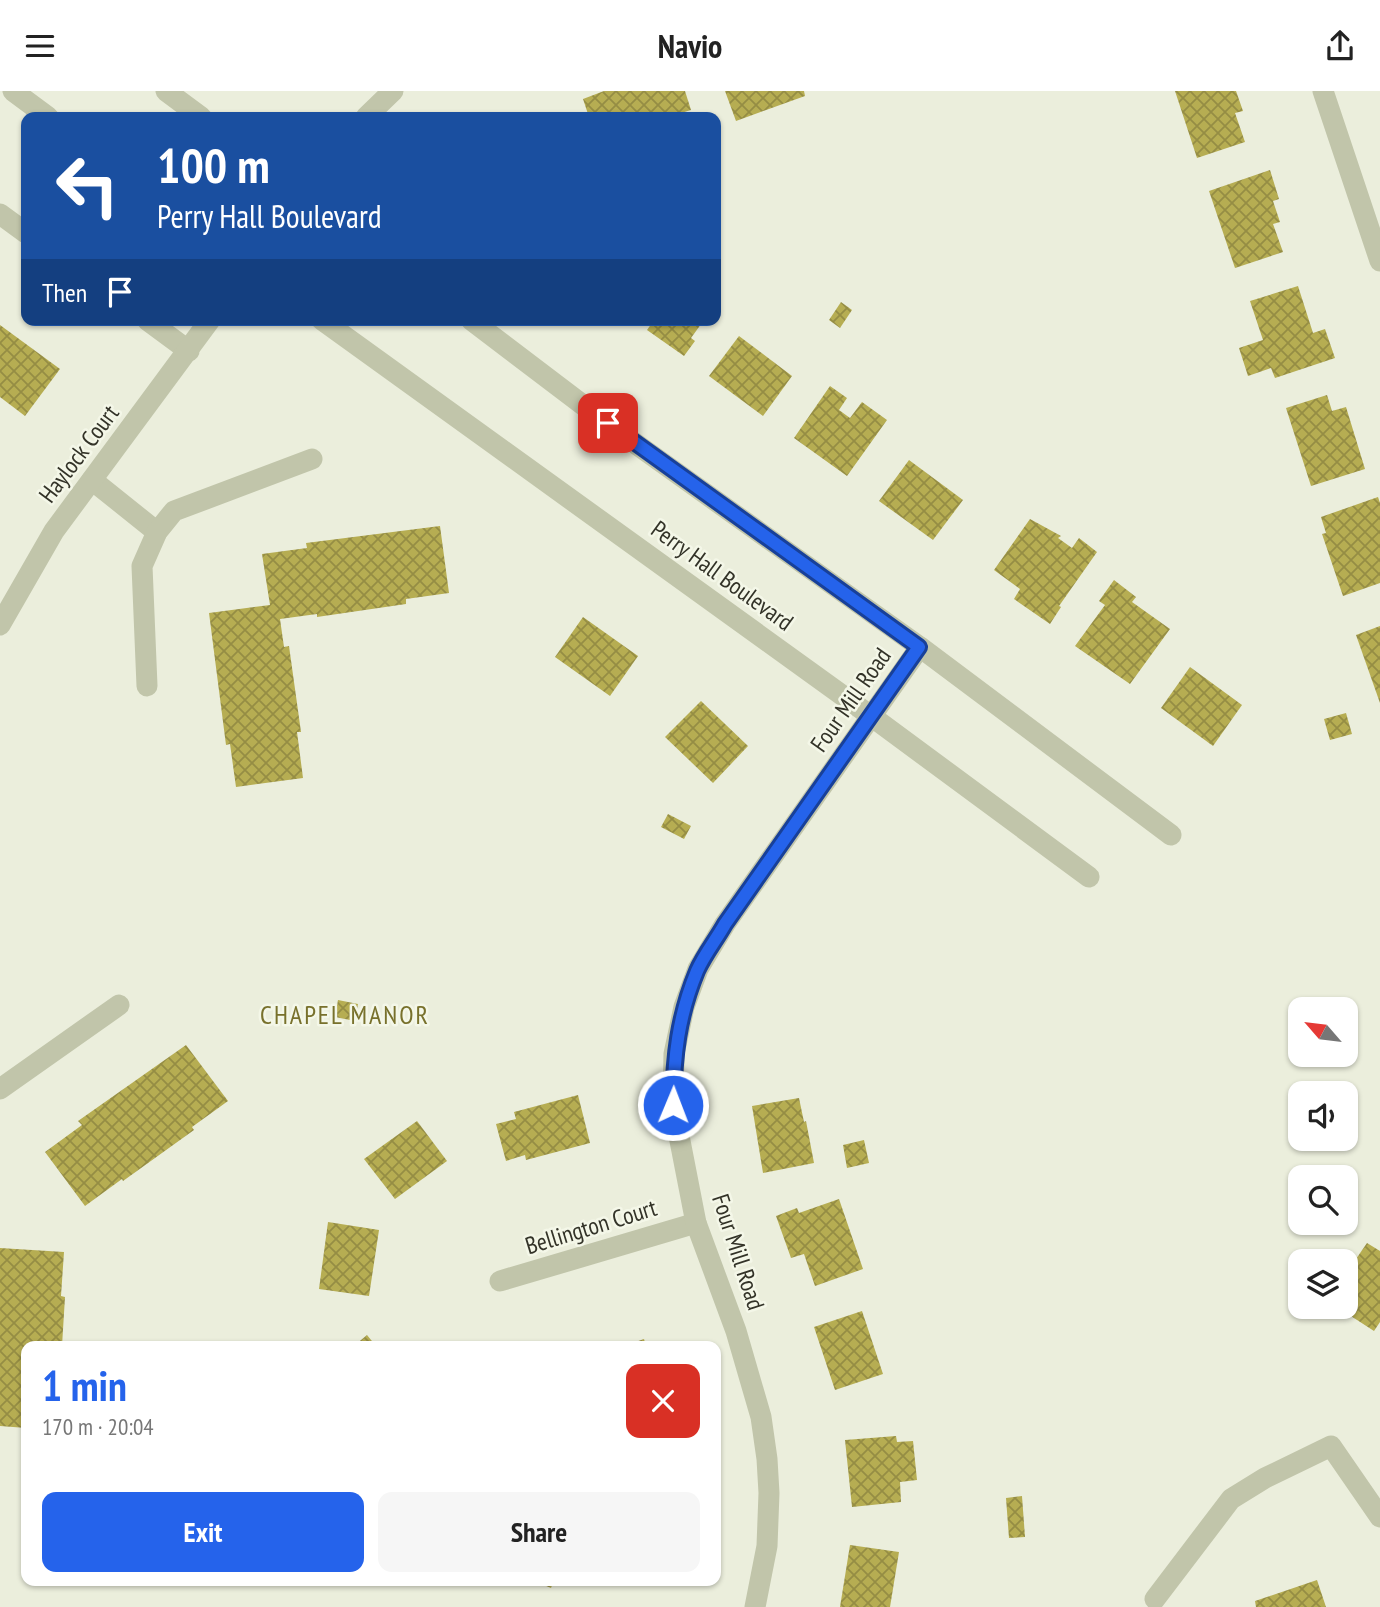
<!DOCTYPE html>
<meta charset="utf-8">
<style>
:root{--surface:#fff;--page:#f6f6f6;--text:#222;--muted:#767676;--accent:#2563eb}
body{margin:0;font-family:"PT Sans Narrow",sans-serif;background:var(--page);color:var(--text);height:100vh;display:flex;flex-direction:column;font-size:26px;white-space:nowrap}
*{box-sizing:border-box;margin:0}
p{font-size:23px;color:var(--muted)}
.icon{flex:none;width:38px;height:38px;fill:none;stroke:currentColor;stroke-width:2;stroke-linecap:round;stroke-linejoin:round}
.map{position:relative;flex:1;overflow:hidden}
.drawer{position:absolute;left:21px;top:1250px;width:700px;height:245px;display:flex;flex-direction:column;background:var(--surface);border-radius:14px;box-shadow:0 2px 5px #0004}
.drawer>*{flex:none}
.hud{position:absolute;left:21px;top:21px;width:700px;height:214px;border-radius:14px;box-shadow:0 2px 5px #0004;background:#1a4fa0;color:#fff;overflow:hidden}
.needle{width:46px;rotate:298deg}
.fabs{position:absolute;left:1288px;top:906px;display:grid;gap:14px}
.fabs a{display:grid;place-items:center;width:70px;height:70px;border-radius:14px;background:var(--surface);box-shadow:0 2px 5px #0004;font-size:35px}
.pin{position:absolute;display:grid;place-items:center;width:60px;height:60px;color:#fff;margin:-30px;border-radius:14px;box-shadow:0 4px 10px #0006}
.me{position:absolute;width:77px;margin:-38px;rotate:1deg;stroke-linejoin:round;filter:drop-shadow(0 0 5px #0008)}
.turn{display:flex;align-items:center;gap:24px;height:147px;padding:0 21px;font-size:32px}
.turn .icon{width:91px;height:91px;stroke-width:2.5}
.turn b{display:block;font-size:49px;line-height:60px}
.then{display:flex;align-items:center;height:66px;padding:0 21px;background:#0003;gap:14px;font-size:26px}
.round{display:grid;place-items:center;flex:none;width:74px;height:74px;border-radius:14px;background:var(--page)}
.headline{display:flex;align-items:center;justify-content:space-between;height:119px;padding:0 21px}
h1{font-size:42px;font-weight:700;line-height:52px;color:var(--accent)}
.cta{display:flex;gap:14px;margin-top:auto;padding:14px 21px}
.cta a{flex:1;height:80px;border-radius:14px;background:var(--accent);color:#fff;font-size:28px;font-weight:700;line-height:80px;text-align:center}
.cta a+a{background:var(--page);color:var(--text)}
header{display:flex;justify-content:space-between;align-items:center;height:91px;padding:0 21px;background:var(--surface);font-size:32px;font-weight:700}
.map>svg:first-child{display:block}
.building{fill:url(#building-cross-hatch)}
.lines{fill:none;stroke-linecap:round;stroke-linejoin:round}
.minor{stroke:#c1c5aa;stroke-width:21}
.route-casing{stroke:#184099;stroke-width:18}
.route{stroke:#2563eb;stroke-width:12}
.labels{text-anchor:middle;stroke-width:5;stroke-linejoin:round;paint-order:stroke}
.street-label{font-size:24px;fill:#333328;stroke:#f4f7e8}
.neighbourhood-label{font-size:26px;letter-spacing:2px;fill:#78712c;stroke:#f4f7e8}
</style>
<header><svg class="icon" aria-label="menu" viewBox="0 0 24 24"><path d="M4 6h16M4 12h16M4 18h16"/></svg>Navio<svg class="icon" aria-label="share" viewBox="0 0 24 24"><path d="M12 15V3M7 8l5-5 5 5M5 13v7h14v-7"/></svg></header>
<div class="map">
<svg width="1380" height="1516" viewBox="0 0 1380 1516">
<defs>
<pattern id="building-cross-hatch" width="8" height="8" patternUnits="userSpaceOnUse" patternTransform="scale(1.75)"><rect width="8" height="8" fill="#b6ad52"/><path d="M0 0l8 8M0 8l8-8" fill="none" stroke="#958d44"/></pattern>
</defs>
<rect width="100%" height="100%" fill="#ebeedc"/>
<g class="building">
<path d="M604 0H685L691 19 668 26H589L583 8Z"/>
<path d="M725 0H804L805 5 736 30Z"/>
<path d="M1175 0H1236L1243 20 1235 22 1245 51 1197 67Z"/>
<path d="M1270 79 1279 108 1273 110 1280 131 1273 133 1283 161 1235 177 1209 100Z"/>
<path d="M1298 195 1313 242 1325 238 1335 267 1275 287 1271 277 1248 285 1239 257 1263 249 1250 210Z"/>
<path d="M841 211 852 219 840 237 829 229Z"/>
<path d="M654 229H704L691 247 695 250 684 265 647 239Z"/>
<path d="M0 234 60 278 25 325 0 306Z"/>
<path d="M739 245 792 285 763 325 709 285Z"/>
<path d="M830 295 847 307 839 319 850 327 862 311 887 329 847 385 794 347Z"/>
<path d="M1327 304 1332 320 1346 316 1365 378 1311 395 1286 317Z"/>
<path d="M909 369 963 409 933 449 879 410Z"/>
<path d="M1378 406 1380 412V492L1343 505 1322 443 1326 442 1321 426Z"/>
<path d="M1030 428 1061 445 1058 447 1072 457 1079 447 1097 461 1059 515 1061 516 1050 533 1014 508 1020 498 994 479Z"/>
<path d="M440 435 449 502 406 508V513L317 526V523L280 528 284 556 289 555 301 641H297L303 687 236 696 230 653 226 654 209 522 270 514 262 463 307 457 306 452Z"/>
<path d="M1114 489 1136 506 1132 511 1170 538 1130 593 1075 555 1105 514 1099 510Z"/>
<path d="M583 526 638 565 610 605 555 566Z"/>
<path d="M1380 535V612L1356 544Z"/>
<path d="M1190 576 1242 614 1213 655 1161 617Z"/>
<path d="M701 610 748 655 713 692 665 646Z"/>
<path d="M1346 622 1352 643 1330 649 1324 628Z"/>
<path d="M668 723 691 735 684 748 661 736Z"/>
<path d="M338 909 358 913 355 930 335 926Z"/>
<path d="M186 954 228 1010 192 1036 194 1039 123 1090 122 1088 85 1115 45 1061 82 1034 78 1030Z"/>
<path d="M578 1004 590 1052 526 1069 525 1064 506 1070 496 1033 516 1028 514 1021Z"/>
<path d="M799 1007 804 1031 806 1030 814 1072 763 1082 752 1015Z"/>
<path d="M417 1030 447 1070 395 1108 364 1068Z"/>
<path d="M864 1049 869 1072 847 1077 843 1054Z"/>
<path d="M839 1108 863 1178 815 1195 804 1163 791 1167 776 1125 797 1117 799 1122Z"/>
<path d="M328 1131 379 1139 369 1205 319 1198Z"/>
<path d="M1367 1152 1380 1160V1231L1374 1240 1337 1216H1346V1171H1341L1346 1162 1356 1168Z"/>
<path d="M0 1157 64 1161 61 1205 65 1206 62 1255H26V1337L0 1335Z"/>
<path d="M862 1220 883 1283 835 1299 814 1236Z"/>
<path d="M367 1244 376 1255H354Z"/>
<path d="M644 1248 646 1255H627V1254Z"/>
<path d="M896 1345 897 1351 913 1350 917 1389 900 1391 901 1411 852 1416 845 1349Z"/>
<path d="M1022 1405 1025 1446 1009 1447 1006 1407Z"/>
<path d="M850 1454 899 1461 890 1516H840Z"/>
<path d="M532 1489H554L551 1497Z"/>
<path d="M1317 1489 1326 1516H1256L1255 1510Z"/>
</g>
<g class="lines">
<g class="minor">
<path d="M13 0 48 26"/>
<path d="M166 0 201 26"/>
<path d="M1323 0 1380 170"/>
<path d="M366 26 393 0"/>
<path d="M0 123 26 142"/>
<path d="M147 229 189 260"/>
<path d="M322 229 871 625 1089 786"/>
<path d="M471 229 608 333 920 556 1171 744"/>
<path d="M92 389 157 441"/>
<path d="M0 534 54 440 210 229"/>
<path d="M147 595 142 475 157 441 174 420 312 368"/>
<path d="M0 998 119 914"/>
<path d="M500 1190 696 1132"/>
<path d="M1155 1508 1231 1408 1265 1387 1331 1355 1380 1426"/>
<path d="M755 1516 767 1455 769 1402 767 1368 761 1326 736 1240 696 1132 673 1014 674 963 684 916 698 878 725 833 920 556"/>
</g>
</g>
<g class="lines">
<g class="route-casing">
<path id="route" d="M608 332 919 556 725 833C716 849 704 864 697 880 678 926 674 965 673 1014"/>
</g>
<use href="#route" class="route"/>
</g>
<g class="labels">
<g class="street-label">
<text transform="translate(79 363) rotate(-53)" y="8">Haylock Court</text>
<text transform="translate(722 485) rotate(36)" y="8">Perry Hall Boulevard</text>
<text transform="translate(851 609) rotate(-55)" y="8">Four Mill Road</text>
<text transform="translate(591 1136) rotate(-17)" y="8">Bellington Court</text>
<text transform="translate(738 1161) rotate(72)" y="8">Four Mill Road</text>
</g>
<g class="neighbourhood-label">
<text x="345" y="933">CHAPEL MANOR</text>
</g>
</g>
</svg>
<div class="fabs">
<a><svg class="needle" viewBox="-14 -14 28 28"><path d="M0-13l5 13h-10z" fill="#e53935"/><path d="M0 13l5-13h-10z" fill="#767676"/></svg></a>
<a><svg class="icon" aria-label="sound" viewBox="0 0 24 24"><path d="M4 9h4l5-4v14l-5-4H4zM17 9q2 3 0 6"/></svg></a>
<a><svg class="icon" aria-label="search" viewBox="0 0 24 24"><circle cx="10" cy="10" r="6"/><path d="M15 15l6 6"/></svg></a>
<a><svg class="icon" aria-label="layers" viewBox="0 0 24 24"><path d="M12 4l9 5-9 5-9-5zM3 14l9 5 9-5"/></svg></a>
</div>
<div class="pin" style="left:608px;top:332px;background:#d93025"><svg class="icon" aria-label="arrive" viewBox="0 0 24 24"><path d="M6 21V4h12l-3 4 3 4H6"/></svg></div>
<svg class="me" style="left:673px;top:1014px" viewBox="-20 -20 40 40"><circle r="17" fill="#2563eb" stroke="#fff" stroke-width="3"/><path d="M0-11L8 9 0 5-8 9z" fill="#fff"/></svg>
<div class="hud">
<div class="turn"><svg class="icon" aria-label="left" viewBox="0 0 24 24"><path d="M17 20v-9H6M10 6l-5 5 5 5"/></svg><div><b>100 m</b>Perry Hall Boulevard</div></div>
<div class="then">Then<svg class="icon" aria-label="arrive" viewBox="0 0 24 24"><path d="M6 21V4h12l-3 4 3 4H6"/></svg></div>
</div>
<section class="drawer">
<div class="headline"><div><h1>1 min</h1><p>170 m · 20:04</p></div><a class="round" style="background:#d93025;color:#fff"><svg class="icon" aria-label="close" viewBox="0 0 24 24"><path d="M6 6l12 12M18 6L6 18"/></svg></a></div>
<div class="cta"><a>Exit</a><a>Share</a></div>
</section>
</div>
